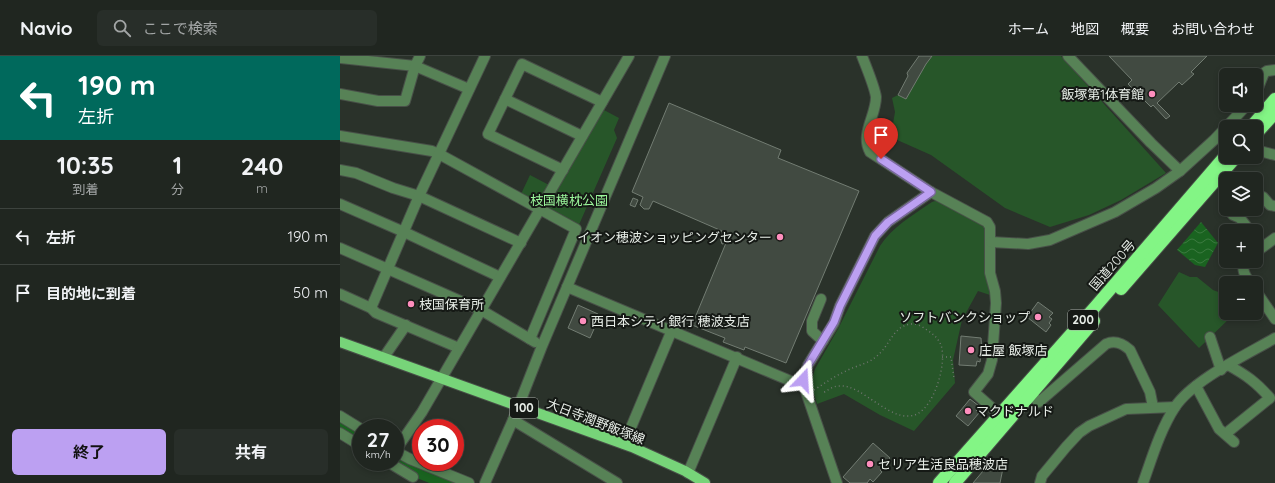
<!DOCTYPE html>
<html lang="ja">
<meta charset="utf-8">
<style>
:root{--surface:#202620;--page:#282e29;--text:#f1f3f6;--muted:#a2a5a5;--line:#3d433e;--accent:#bca0f2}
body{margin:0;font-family:Quicksand,"Noto Sans JP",sans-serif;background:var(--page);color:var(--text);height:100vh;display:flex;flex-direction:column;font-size:15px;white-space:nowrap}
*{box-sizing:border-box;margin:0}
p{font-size:13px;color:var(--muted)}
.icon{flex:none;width:22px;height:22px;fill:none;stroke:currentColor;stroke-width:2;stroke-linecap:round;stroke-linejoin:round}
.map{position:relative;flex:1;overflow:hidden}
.panel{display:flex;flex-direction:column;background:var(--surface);width:340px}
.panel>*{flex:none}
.guide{background:#00695c;color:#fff;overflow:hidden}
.buttons{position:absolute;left:879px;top:12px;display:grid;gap:8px}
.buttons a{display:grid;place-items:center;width:44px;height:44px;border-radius:6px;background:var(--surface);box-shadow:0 2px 6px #0003,0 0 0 1px var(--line);font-size:20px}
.speed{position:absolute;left:12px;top:363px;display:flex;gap:8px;font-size:20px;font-weight:700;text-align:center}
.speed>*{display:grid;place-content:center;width:52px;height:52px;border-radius:50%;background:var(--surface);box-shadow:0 2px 6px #0003,0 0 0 1px var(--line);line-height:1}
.speed small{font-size:10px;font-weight:400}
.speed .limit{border:6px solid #d22;background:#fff;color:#111}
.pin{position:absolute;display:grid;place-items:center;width:34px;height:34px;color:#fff;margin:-41px -17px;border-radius:50% 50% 50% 0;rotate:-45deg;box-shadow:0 0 4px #0007}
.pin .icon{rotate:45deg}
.me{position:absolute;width:44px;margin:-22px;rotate:20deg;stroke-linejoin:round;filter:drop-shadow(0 0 3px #0008)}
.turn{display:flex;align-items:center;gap:14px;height:84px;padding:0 12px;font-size:18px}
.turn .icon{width:52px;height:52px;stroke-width:2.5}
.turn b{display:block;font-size:28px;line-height:34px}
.eta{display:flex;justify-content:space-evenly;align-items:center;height:68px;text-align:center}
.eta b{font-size:24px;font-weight:700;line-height:28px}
.action{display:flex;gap:8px;margin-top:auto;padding:8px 12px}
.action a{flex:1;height:46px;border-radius:6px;background:var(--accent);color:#111;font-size:16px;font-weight:700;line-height:46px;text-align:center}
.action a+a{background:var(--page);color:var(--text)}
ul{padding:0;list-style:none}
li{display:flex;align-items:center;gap:12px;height:56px;padding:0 12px;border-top:1px solid var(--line)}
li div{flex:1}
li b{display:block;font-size:15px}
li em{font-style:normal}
header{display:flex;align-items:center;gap:24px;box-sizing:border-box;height:56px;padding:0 20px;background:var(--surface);border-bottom:1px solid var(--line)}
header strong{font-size:19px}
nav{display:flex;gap:22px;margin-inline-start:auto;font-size:14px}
.search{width:280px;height:36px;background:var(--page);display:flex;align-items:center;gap:10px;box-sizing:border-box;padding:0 14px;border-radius:6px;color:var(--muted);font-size:15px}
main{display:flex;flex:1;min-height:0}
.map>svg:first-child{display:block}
.green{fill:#275629}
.water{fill:url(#water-waves)}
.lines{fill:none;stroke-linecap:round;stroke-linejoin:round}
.river{stroke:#1a6320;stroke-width:15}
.building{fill:#414a41;stroke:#727c72}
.minor-casing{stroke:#485048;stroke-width:12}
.major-casing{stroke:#485048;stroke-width:12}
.highway-casing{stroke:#485048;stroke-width:14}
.path{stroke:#6f766f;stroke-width:1.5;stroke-dasharray:1 3;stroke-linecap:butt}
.minor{stroke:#578256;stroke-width:10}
.major{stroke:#77d479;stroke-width:10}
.highway{stroke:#83f585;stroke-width:12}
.route-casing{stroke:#7a689d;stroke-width:10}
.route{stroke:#bca0f2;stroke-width:7}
.poi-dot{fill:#fe8ebd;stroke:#151915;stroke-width:1.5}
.labels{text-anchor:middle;stroke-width:4;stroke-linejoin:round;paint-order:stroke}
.shield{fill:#151915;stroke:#a8ada8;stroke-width:1}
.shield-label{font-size:12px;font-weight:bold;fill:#e7ede7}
.poi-label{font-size:13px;fill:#e7ede7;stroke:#151915;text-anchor:start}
.park-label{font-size:13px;fill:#9bf79b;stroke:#151915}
.street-label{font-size:13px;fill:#e7ede7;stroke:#151915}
</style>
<header>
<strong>Navio</strong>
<div class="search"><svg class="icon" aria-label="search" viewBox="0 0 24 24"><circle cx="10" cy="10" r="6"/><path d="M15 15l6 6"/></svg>ここで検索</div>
<nav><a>ホーム</a><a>地図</a><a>概要</a><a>お問い合わせ</a></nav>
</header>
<main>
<section class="panel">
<div class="guide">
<div class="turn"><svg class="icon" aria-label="left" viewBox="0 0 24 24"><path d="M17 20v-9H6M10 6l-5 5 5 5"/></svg><div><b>190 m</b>左折</div></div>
</div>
<div class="eta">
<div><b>10:35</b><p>到着</p></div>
<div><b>1</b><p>分</p></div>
<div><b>240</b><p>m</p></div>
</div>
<ul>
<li><svg class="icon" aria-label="left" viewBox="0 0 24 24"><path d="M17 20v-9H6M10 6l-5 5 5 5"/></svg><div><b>左折</b></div><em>190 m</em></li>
<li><svg class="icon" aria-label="arrive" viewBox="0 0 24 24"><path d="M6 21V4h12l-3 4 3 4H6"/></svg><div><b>目的地に到着</b></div><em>50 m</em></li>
</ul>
<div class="action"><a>終了</a><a>共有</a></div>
</section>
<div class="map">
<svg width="935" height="427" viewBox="0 0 935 427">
<defs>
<pattern id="water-waves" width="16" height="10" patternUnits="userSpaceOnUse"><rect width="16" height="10" fill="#1a6320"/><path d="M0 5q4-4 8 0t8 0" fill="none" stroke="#3b7a40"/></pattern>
</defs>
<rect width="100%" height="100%" fill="#2a322a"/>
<g class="green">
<path d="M592 0H721L826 117 781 144 749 159 710 171 665 152 591 99 555 83 551 79 555 56 552 42 558 39 566 43 586 8Z"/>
<path d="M262 53 279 62 274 74 277 82 238 171 207 155 204 150Z"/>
<path d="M190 119 209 129 198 145 195 146 181 138Z"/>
<path d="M598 144 643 168 646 171V217L650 239 638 235 622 264 613 304 615 327 574 375 540 359 504 338 477 348 473 335 472 323 475 313 498 273 540 190C552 171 573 159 592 146Z"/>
<path d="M839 216 850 221H857L873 234 881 237 886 243V257H895L859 292 818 249Z"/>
</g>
<path class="water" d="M861 166 878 187 865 211 855 209 837 194Z"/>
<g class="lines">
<g class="river">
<path d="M0 369 21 382"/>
<path d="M55 401 82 416 110 427"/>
</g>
</g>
<g class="building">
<path d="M579 0H592L586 8 566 43 558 39 568 20 567 17Z"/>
<path d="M769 0H867L851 16 854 18 842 29 839 26 817 47 830 60 826 63 813 49 811 51 788 28 792 24Z"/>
<path d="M329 47 441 94 438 102 519 135 446 307 405 291 404 294 383 286 385 282 352 269 386 187 382 188 378 176 382 175 313 145 309 153H304L300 149 303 141 292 136Z"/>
<path d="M293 142 298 144 295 151 290 149Z"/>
<path d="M698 246 713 257 709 261 712 263 709 267 711 269 706 276 687 261Z"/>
<path d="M238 249 258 258 252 272 254 273 250 282 228 272Z"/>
<path d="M621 280 641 282 642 297H641L640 306 637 305 636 310 619 309Z"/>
<path d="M630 343 639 350 636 354 639 357 628 370 616 360Z"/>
<path d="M533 387 550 402 540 414 542 416 533 426 530 423 527 427H510L503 421Z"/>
<path d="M653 403 663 412 660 427H633Z"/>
</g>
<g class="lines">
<g class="minor-casing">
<g id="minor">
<path d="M522 0C526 10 535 32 536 41 536 60 520 78 530 96L591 136 647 166 650 171V217L655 235 656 247 652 304 648 318 634 336 659 358"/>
<path d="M728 0 811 87 840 115"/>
<path d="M0 2 75 10 129 33"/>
<path d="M916 37 924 17 927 15 935 14"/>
<path d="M0 38 38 45H65L75 10 80 0"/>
<path d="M165 43 242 80"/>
<path d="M0 80 92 95 99 98 236 173 190 283"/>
<path d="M916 94 935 99"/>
<path d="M0 114 16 117 53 132 79 140 181 187"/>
<path d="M223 114 148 78 182 8 262 46"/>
<path d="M903 121 905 123"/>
<path d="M916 139 923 141 930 149 935 150"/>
<path d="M0 148 64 176 160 221"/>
<path d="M888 153 893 159 900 162 910 175"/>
<path d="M651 186 688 188 710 184 775 156 816 132 840 115 874 84 907 49"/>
<path d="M0 192 141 254 195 286"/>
<path d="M916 196 935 182"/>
<path d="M905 205C901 214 905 219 910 227"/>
<path d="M227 231 465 331"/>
<path d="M916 235 935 263"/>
<path d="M0 238 31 252 36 257 119 292"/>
<path d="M481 243 472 265V275L483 285"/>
<path d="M31 252 79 140 145 0"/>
<path d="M870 281 881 314"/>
<path d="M44 301 66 269"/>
<path d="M888 309C906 319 916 326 930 342L889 375"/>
<path d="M856 330 879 373 894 386"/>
<path d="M690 338 699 346 766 288C775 284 782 287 790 294L810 336 813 351"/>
<path d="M0 360 21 373"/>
<path d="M173 364 277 427"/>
<path d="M0 377 21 390"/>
<path d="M284 388 332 274"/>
<path d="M55 395 82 356 289 0"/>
<path d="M55 395 70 403 129 427"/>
<path d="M48 406 73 421"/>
<path d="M348 417 397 301"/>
<path d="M145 427 173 364 202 290 325 0"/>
<path d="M497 427 466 336 463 324 468 309 494 267 500 250 535 180 548 166 591 136"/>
<path d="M700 427 702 420 726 391 739 377 749 370 786 353 835 351"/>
<path d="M803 427C812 402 820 374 835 351 853 324 906 299 935 282"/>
</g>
</g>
<g class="major-casing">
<path id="major" d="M0 286 292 391 345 415 365 427"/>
</g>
<g class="highway-casing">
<g id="highway">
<path d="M911 71 935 43"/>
<path d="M916 78 935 57"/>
<path d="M781 233 896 101"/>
<path d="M599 427 755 251 886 99"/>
<path d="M615 427 754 265"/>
</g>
</g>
<g class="path">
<path d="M602 301H611L614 322"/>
<path d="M474 334C485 327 495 320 506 315 517 309 529 308 538 299 550 289 554 268 573 268 578 268 583 271 587 274 593 278 598 282 601 289 607 307 595 349 577 358 552 370 522 327 499 330 493 330 488 334 483 337"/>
</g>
<use href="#minor" class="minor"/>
<use href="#major" class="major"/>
<use href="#highway" class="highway"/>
</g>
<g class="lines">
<g class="route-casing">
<path id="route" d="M463 324 468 309 494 266 500 250 535 180 548 166 591 136 541 103"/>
</g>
<use href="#route" class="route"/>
</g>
<g class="poi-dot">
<circle cx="812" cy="38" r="4"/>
<circle cx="440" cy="181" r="4"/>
<circle cx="71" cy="248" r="4"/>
<circle cx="698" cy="261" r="4"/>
<circle cx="243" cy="265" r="4"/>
<circle cx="631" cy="294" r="4"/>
<circle cx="628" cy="355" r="4"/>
<circle cx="530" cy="408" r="4"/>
</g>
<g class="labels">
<g class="shield">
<rect x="728" y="254" width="30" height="20" rx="3"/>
<rect x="170" y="342" width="28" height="20" rx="3"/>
</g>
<g class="shield-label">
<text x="743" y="268">200</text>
<text x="184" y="356">100</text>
</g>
<g class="poi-label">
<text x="804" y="43" text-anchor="end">飯塚第1体育館</text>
<text x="432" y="186" text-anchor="end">イオン穂波ショッピングセンター</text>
<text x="79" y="253">枝国保育所</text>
<text x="690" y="266" text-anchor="end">ソフトバンクショップ</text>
<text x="251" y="270">西日本シティ銀行 穂波支店</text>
<text x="639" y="299">庄屋 飯塚店</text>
<text x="636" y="360">マクドナルド</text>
<text x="538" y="413">セリア生活良品穂波店</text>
</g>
<g class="park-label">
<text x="229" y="149">枝国横枕公園</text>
</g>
<g class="street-label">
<text transform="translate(772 209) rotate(-49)" y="5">国道200号</text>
<text transform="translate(256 365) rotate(21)" y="5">大日寺潤野飯塚線</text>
</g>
</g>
</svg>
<div class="buttons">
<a><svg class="icon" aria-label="sound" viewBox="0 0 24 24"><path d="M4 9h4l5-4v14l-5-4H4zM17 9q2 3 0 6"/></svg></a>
<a><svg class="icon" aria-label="search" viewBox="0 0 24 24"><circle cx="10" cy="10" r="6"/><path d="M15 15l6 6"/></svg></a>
<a><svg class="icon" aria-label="layers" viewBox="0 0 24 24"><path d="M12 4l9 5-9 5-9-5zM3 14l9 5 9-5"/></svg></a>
<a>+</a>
<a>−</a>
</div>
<div class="speed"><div>27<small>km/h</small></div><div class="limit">30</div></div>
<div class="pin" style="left:541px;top:103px;background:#d93025"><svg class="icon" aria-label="arrive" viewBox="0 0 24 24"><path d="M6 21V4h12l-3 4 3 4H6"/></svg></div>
<svg class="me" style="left:463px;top:324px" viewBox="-20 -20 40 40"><path d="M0-17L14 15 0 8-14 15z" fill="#bca0f2" stroke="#fff" stroke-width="4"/></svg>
</div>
</main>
